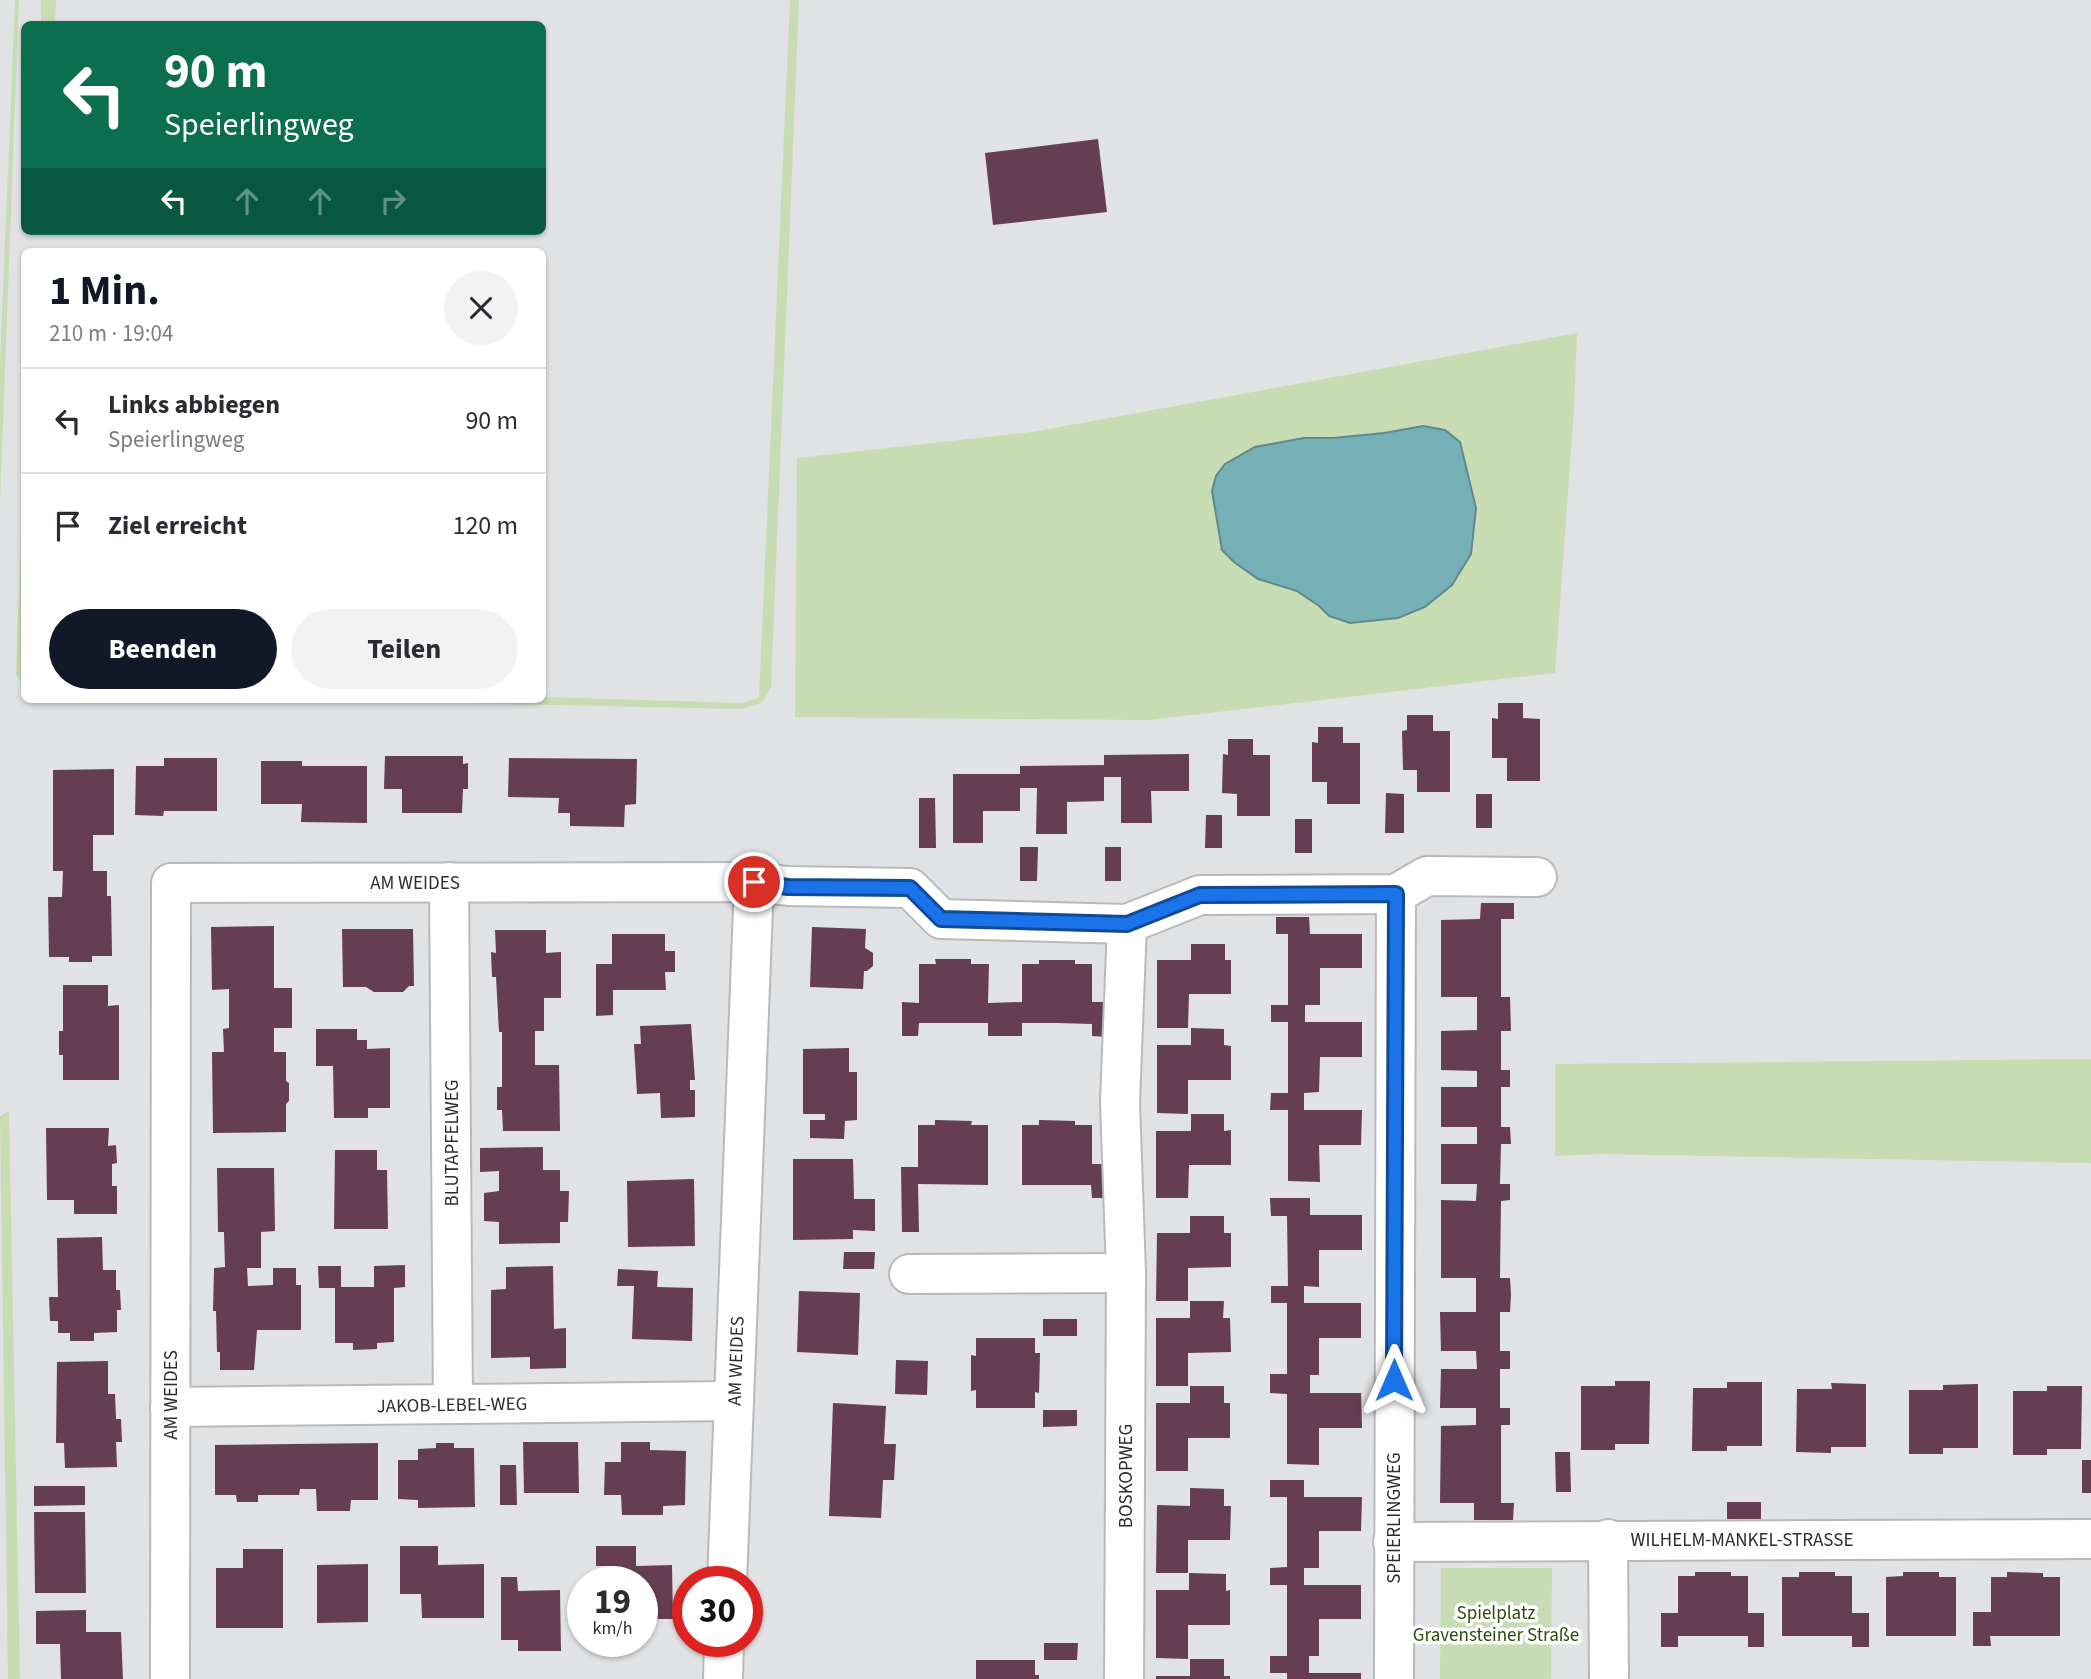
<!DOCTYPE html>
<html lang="de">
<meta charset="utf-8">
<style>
:root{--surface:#fff;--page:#f2f2f3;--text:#2b2b33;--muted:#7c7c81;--line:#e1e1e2;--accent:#111827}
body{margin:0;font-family:"Source Sans 3",sans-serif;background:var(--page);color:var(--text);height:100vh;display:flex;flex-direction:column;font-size:26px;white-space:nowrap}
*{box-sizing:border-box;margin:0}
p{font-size:23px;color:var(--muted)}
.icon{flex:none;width:38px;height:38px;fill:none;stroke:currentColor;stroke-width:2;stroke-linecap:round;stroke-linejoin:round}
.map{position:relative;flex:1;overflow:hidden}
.side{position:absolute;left:21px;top:248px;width:525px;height:455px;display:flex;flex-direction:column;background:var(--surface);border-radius:10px;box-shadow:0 2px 5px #0004}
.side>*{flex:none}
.guide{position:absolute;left:21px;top:21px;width:525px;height:214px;border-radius:10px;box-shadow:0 2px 5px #0004;background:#0b6e4f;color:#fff;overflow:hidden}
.speed{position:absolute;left:567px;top:1566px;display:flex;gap:14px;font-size:35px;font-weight:700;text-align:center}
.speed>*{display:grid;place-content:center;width:91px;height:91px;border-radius:50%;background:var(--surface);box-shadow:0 2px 5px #0004;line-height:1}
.speed small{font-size:18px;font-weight:400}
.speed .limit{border:10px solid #d22;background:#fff;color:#111}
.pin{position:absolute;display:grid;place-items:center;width:60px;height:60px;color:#fff;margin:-30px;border:4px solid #fff;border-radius:50%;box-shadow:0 2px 7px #0007}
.me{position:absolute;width:77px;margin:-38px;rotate:0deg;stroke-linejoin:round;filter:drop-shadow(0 0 5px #0008)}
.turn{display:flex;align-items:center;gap:24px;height:147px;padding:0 28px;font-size:32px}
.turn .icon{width:91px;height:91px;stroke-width:2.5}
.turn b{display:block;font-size:49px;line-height:60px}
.lanes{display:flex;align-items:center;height:66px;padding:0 28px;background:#0003;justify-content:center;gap:35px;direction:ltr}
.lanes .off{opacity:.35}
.round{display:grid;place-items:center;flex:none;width:74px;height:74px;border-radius:37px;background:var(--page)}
.head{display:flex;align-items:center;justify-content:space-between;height:119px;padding:0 28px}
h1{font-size:42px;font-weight:700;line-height:52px;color:var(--accent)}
.button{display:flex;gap:14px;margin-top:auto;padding:14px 28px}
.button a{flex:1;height:80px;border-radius:42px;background:var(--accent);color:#fff;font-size:28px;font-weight:700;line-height:80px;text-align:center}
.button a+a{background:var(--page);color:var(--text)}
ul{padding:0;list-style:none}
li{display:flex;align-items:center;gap:21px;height:105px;padding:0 28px;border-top:2px solid var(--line)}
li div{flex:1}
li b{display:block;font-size:26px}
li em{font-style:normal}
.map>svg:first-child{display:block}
.green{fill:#c7dcb3;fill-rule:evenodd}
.water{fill:#75b0b6;stroke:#5f898d;stroke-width:2}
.building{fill:#653e52}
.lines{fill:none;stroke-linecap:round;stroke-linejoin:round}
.minor-casing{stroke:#b8b9bb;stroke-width:42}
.minor{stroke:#fff;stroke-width:38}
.route-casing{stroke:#114b97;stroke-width:18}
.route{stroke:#1a73e8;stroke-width:12}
.labels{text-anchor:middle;stroke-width:7;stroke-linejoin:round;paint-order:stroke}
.street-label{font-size:19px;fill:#2c2d2d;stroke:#fff}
.park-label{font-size:19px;fill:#314a0c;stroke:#fff}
</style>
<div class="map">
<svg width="2091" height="1679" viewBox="0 0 2091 1679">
<rect width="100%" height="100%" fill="#e0e2e4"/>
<g class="green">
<path d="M15 0H19L0 503V363Z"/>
<path d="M41 0H56L55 24H41Z"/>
<path d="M790 0H799L771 687 762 703 741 709 318 700H542L543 697 741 703 759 698Z"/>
<path d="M1577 333 1574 409 1555 673 1148 720 795 717 797 458 1032 432ZM1423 426 1398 618 1350 623 1329 616 1319 606 1296 591 1258 579 1234 562 1222 550 1212 491 1304 438H1333L1384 433Z"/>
<path d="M24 451V686L16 674Z"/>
<path d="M2091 1059V1163L1600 1154 1555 1156V1064Z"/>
<path d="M9 1111 20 1679H8L0 1116Z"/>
<path d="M1441 1568H1552L1551 1679H1440Z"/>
</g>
<path class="water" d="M1423 426 1445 430 1460 442 1476 508 1471 554 1452 585 1425 607 1398 618 1350 623 1329 616 1319 606 1297 591 1258 579 1234 562 1222 550 1212 491 1216 476 1225 464 1255 447 1304 438H1333L1384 433Z"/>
<g class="building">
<path d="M1098 139 1107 212 993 225 985 153Z"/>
<path d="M1498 703H1523V718L1540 719V781H1507V758H1492V718L1498 719Z"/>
<path d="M1407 715H1433V731H1450V792H1417V770H1403L1402 731 1407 730Z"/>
<path d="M1318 727H1343V743H1360V804H1327V782H1312V742L1318 743Z"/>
<path d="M1228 739H1253V755H1270V816H1237V794L1222 793 1223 754 1228 755Z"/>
<path d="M1189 754V791H1151L1152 823H1121V777H1104V801L1067 802V834H1036L1037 788H1020V811H983V843H953V774H1020V766L1104 765V755Z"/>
<path d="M385 756H463V764L468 763V789H463L462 813H402V789H384Z"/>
<path d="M164 758H217V811H164L163 816 135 815 136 766H164Z"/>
<path d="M509 758 637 759 636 804 625 805 624 827 570 826V813H558L559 798 508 797Z"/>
<path d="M261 761H302V766H367V823L301 822 302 804H261Z"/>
<path d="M114 769V835H93V871H107V896H111L112 956H92V962H69V957H49L48 897H62L63 871H53V770Z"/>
<path d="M1386 793 1404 794V833H1385Z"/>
<rect x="1476" y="794" width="16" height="34"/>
<path d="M919 798H935L936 848H919Z"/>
<path d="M1206 815H1222V848H1205Z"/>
<rect x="1295" y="819" width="17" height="34"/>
<path d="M1020 847H1038L1037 881H1020Z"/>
<rect x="1105" y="847" width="16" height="34"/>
<path d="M1481 903H1514V919H1501V997H1510L1511 1031H1501V1070H1510V1087H1501V1127H1510L1511 1144H1501L1500 1184H1510V1200L1501 1201 1500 1278H1510L1511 1295 1510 1312H1500V1351H1510V1369H1500V1408H1510V1425H1501V1503H1514L1513 1520H1474V1503H1440L1441 1426 1476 1425V1408H1440L1441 1369H1477L1476 1351H1441L1440 1312H1476V1278H1441V1200L1476 1201 1477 1184H1441V1144H1477V1127H1441V1087H1477V1071L1441 1070V1031L1477 1030V997H1441V920L1480 919Z"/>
<path d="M1276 917H1309L1310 934H1362V968H1320V1005H1305V1022H1362V1057H1320L1319 1092 1304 1093V1110H1362L1361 1145H1319L1320 1182 1288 1181V1110H1270L1271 1093H1288V1022H1271V1005H1288V934H1276Z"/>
<path d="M274 926V988H292V1028H274V1052H286V1081L289 1083V1101L286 1104V1132L213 1133 212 1052H224L223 1029 229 1028V989L212 990 211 927Z"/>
<path d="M812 927 866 929 865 948 873 953V966L867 971H864L863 989 810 987Z"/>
<path d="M342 929H413L414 986H409L403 992H374L366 987H343Z"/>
<path d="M495 930H546V953L561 952V998H544V1031H535V1065H559L560 1131H503L502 1110H497V1087H502V1032H499L496 977H492L491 952 496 953Z"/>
<path d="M612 934H665V951H675V972H665L666 990H613V1015L596 1016V964H612Z"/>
<path d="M1191 944H1225V960H1231V994H1189L1188 1028H1157V960H1191Z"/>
<path d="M935 959H971V964H989L988 1003 1022 1002V964H1039V960H1075V964H1092V1002H1109V1037L1092 1036V1024L1057 1023H1022V1036H988V1023H919L918 1036H902V1002L919 1003V964H936Z"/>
<path d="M63 985H108V1006L119 1005V1080H63V1055H59V1031H63Z"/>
<path d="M691 1024 695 1080H690V1090H695V1117L661 1118 660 1093 637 1094 634 1044H641L640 1026Z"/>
<path d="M1191 1028 1224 1029V1045L1231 1046V1080H1188V1114L1157 1113V1045H1191Z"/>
<path d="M316 1029H357V1040H367V1049L390 1048V1108H368V1118H334L333 1066H316Z"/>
<path d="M849 1048V1072H857V1120L845 1121 844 1139 810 1138V1120H825V1114H803V1049Z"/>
<path d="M1191 1114H1224V1131L1231 1130V1165H1189L1188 1198H1156V1131H1191Z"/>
<path d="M935 1120 972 1121 971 1125H988V1185L918 1184 919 1232H902L901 1167H918V1125H935Z"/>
<path d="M1039 1120 1075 1121V1125H1092V1164H1108V1198H1092L1091 1185H1022V1125H1039Z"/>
<path d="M46 1128H109L108 1146 116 1145 117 1163 112 1164V1186H117V1214H74V1200H47Z"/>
<path d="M543 1147V1170H560V1191H569L568 1222H560V1243L499 1244V1222L484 1221V1193L499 1191V1171L480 1172V1148Z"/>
<path d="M335 1150H377V1170H387L388 1229H334Z"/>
<path d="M793 1159H853L854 1199H875V1231L853 1230V1239L793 1240Z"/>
<path d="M217 1168H274L275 1231 261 1232V1268H247L248 1286 273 1285V1268H296V1285H301V1330H257L254 1370H220V1352H217L216 1311H213L214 1268 225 1267 224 1232H218Z"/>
<path d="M694 1179 695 1246 628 1247 627 1181Z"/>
<path d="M1270 1198H1310V1215H1362V1250H1319V1287L1304 1286V1303H1361V1338H1319V1375H1310V1393H1361L1362 1428H1319V1465L1287 1464V1394L1270 1393V1374H1287V1303H1271V1286H1288L1287 1216H1271Z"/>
<path d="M1190 1216H1224V1233H1231V1267L1188 1268V1301H1156L1157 1233H1190Z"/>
<path d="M102 1237 103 1270H116V1290H120L121 1310H117V1332L94 1333V1341H70V1333H58V1321H50L49 1297H58L57 1238Z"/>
<path d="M844 1252H875L874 1269H843Z"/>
<path d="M405 1265V1287L394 1288V1342L377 1343V1349L353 1350V1343H335V1288H319L318 1266H341V1287H374V1266Z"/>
<path d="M553 1266 554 1329 566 1328V1368L530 1369V1357L491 1358V1290L506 1289V1267Z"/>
<path d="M618 1269 658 1271 657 1287 693 1288 692 1341 632 1339 634 1286H617Z"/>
<path d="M799 1291 860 1293 858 1355 797 1352Z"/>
<path d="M1190 1301H1224L1223 1318H1230L1231 1352 1188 1353V1386H1156V1318H1190Z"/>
<rect x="1043" y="1319" width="34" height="17"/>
<path d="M976 1338H1035V1353H1040L1039 1393 1035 1392V1408H976V1390L971 1391V1355L976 1356Z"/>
<path d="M896 1360 928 1361 927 1395 895 1394Z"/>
<path d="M108 1361V1394H115L116 1419H121L122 1442H116L117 1467 65 1468 64 1443H56L57 1362Z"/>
<path d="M1615 1381H1650L1649 1444H1615V1450H1581V1386H1615Z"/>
<path d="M1727 1382H1762V1446H1727V1451H1692L1693 1388H1727Z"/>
<path d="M1831 1383 1866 1384V1447H1831V1453L1796 1452 1797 1389H1832Z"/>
<path d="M1978 1384V1448H1943V1454H1909V1390H1943V1385Z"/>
<path d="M1190 1386H1224V1403H1230V1438H1188V1471H1156V1403H1190Z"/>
<path d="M2047 1386H2082L2081 1449H2047V1455H2013V1391H2047Z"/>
<path d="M833 1403 886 1406 884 1444H896L894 1480H883L881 1518 829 1516Z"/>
<path d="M1043 1410H1077V1426L1043 1427Z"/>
<path d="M523 1442H578L579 1493H524Z"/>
<path d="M621 1442H650V1450L686 1451 685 1505 663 1506V1515H622L621 1495H604L605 1462H621Z"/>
<path d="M378 1443V1500H351L350 1511H317L316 1489H300L299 1495H258V1502H237L236 1495H215V1445Z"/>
<path d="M436 1443H454V1448H474L475 1507 418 1508V1500L398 1499V1460H418V1449L436 1448Z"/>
<path d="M1555 1452H1570L1571 1492H1556Z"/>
<rect x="2082" y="1460" width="9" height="33"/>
<path d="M500 1465H516L517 1505H500Z"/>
<path d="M1270 1480H1304V1497H1362L1361 1531H1319V1568H1304V1585H1361V1619H1319V1656H1309V1673H1361V1679H1287V1673H1270V1656H1287V1585H1270V1568L1287 1567V1497H1270Z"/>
<path d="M34 1486H85V1505L34 1506Z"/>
<path d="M1190 1488 1224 1489V1506H1231L1230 1540H1188V1573H1156L1157 1505 1190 1506Z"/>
<rect x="1727" y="1502" width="34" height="17"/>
<path d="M34 1512H85L86 1593H35Z"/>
<path d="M400 1546H438V1565L484 1564V1618H422L421 1594H400Z"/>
<path d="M596 1546H636V1566L672 1565 673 1619H642V1582H616V1566H596Z"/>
<path d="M243 1549H283V1628H216V1568H243Z"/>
<path d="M368 1564V1622L317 1623V1565Z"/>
<path d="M1695 1572H1731V1576H1748V1613H1764V1647H1748V1636H1678V1647H1661V1613H1678V1576H1695Z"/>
<path d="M1799 1572H1835V1576H1852V1613H1869V1647H1852V1636H1782V1577H1799Z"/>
<path d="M1903 1572H1939V1577H1956V1636H1886V1577L1903 1576Z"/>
<path d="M2007 1572 2043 1573V1577H2060V1636H1990L1991 1646H1973V1612H1991V1577H2007Z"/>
<path d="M1189 1573 1226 1574V1591L1230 1590V1625H1188V1659L1156 1658V1590H1189Z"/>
<path d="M501 1577H517L518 1591 560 1590 561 1651H518V1640H501Z"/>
<path d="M86 1610V1632H121L123 1679H61L60 1644H36V1611Z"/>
<path d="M1044 1643H1078L1077 1660H1044Z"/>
<path d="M1190 1659H1224V1676H1230V1679H1156V1676H1190Z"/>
<path d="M976 1660H1035V1675H1039V1679H976Z"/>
</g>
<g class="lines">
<g class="minor-casing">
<g id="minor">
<path d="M449 882 453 1404"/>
<path d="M909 1274 1126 1273"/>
<path d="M170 1407 734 1401"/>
<path d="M1608 1539 1609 1679"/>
<path d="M1393 1542 2091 1539"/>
<path d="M727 1582 754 882"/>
<path d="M170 1679 171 883 754 882 788 886 910 888 941 919 1127 924 1200 895 1396 894 1427 876 1537 877"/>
<path d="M723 1679 724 1642"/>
<path d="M1124 1679 1126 1273 1120 1102 1127 924"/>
<path d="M1394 1679 1396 894"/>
</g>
</g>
<use href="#minor" class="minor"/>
</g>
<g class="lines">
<g class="route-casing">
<path id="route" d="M754 882 788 887 910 888 941 919 1127 924 1200 895 1396 894 1394 1380"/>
</g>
<use href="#route" class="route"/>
</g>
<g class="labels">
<g class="street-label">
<text x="415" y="889">AM WEIDES</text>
<text transform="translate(451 1143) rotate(-90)" y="7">BLUTAPFELWEG</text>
<text transform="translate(735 1361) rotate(-88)" y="7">AM WEIDES</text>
<text transform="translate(170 1395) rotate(-90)" y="7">AM WEIDES</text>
<text transform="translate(452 1404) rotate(-1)" y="7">JAKOB-LEBEL-WEG</text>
<text transform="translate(1125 1476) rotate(-90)" y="7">BOSKOPWEG</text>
<text transform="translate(1393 1518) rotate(-90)" y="7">SPEIERLINGWEG</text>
<text x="1742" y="1546">WILHELM-MANKEL-STRASSE</text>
</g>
<g class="park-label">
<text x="1496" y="1619">Spielplatz<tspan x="1496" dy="22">Gravensteiner Straße</tspan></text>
</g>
</g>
</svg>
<div class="speed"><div>19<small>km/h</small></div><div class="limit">30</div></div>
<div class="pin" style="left:754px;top:882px;background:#d93025"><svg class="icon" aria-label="arrive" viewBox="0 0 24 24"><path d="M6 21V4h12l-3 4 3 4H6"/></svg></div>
<svg class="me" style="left:1394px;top:1380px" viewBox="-20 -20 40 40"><path d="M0-17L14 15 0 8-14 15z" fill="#1a73e8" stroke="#fff" stroke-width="4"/></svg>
<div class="guide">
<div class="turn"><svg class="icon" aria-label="left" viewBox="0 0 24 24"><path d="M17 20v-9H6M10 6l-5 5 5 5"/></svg><div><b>90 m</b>Speierlingweg</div></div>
<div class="lanes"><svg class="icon" aria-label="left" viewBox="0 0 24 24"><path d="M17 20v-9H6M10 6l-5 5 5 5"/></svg><svg class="icon off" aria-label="ahead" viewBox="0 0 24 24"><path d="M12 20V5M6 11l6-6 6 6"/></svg><svg class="icon off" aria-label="ahead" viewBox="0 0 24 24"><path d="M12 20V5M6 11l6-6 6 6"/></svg><svg class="icon off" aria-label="right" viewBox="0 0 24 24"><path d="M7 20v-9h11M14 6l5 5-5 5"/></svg></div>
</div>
<section class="side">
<div class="head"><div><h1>1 Min.</h1><p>210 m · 19:04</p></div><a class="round"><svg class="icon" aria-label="close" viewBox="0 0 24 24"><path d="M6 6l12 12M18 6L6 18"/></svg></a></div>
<ul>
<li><svg class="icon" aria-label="left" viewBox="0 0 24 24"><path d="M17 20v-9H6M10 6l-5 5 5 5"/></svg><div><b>Links abbiegen</b><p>Speierlingweg</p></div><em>90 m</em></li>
<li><svg class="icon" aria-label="arrive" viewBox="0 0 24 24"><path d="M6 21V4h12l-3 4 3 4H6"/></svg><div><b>Ziel erreicht</b></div><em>120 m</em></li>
</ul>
<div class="button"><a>Beenden</a><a>Teilen</a></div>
</section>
</div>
